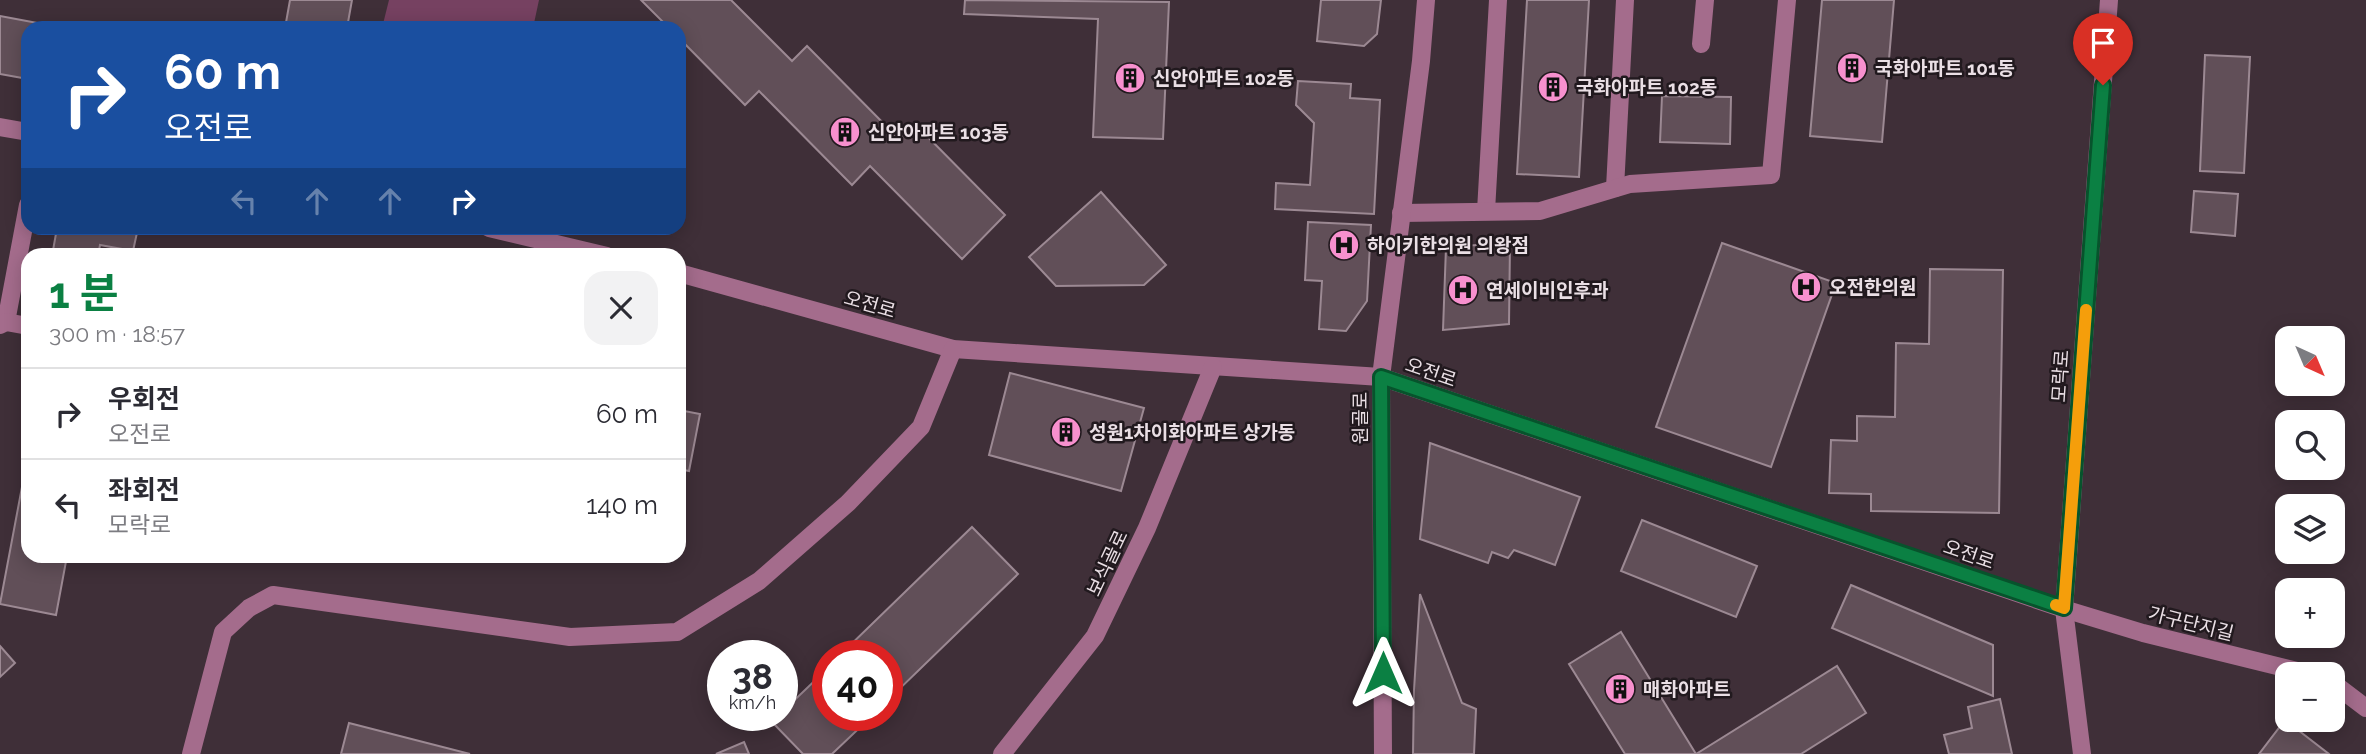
<!DOCTYPE html>
<html lang="ko">
<meta charset="utf-8">
<style>
:root{--surface:#fff;--page:#f2f2f3;--text:#2b2b33;--muted:#7c7c81;--line:#e1e1e2;--accent:#0b8043}
body{margin:0;font-family:Raleway,"Noto Sans KR",sans-serif;background:var(--page);color:var(--text);height:100vh;display:flex;flex-direction:column;font-size:26px;white-space:nowrap}
*{box-sizing:border-box;margin:0}
p{font-size:23px;color:var(--muted)}
.icon{flex:none;width:38px;height:38px;fill:none;stroke:currentColor;stroke-width:2;stroke-linecap:round;stroke-linejoin:round}
.map{position:relative;flex:1;overflow:hidden}
.details{position:absolute;left:21px;top:248px;width:665px;height:315px;display:flex;flex-direction:column;background:var(--surface);border-radius:21px;box-shadow:0 4px 18px #0003}
.details>*{flex:none}
.guide{position:absolute;left:21px;top:21px;width:665px;height:214px;border-radius:21px;box-shadow:0 4px 18px #0003;background:#1a4fa0;color:#fff;overflow:hidden}
.needle{width:46px;rotate:136deg}
.controls{position:absolute;left:2275px;top:326px;display:grid;gap:14px}
.controls a{display:grid;place-items:center;width:70px;height:70px;border-radius:14px;background:var(--surface);box-shadow:0 4px 18px #0003;font-size:35px}
.speed{position:absolute;left:707px;top:640px;display:flex;gap:14px;font-size:35px;font-weight:700;text-align:center}
.speed>*{display:grid;place-content:center;width:91px;height:91px;border-radius:50%;background:var(--surface);box-shadow:0 4px 18px #0003;line-height:1}
.speed small{font-size:18px;font-weight:400}
.speed .limit{border:10px solid #d22;background:#fff;color:#111}
.pin{position:absolute;display:grid;place-items:center;width:60px;height:60px;color:#fff;margin:-72px -30px;border-radius:50% 50% 50% 0;rotate:-45deg;box-shadow:0 0 7px #0007}
.pin .icon{rotate:45deg}
.me{position:absolute;width:77px;margin:-38px;rotate:0deg;stroke-linejoin:round;filter:drop-shadow(0 0 5px #0008)}
.turn{display:flex;align-items:center;gap:24px;height:147px;padding:0 28px;font-size:32px}
.turn .icon{width:91px;height:91px;stroke-width:2.5}
.turn b{display:block;font-size:49px;line-height:60px}
.lanes{display:flex;align-items:center;height:66px;padding:0 28px;background:#0003;justify-content:center;gap:35px;direction:ltr}
.lanes .off{opacity:.35}
.round{display:grid;place-items:center;flex:none;width:74px;height:74px;border-radius:21px;background:var(--page)}
.overview{display:flex;align-items:center;justify-content:space-between;height:119px;padding:0 28px}
h1{font-size:42px;font-weight:700;line-height:52px;color:var(--accent)}
ul{padding:0;list-style:none}
li{display:flex;align-items:center;gap:21px;height:91px;padding:0 28px;border-top:2px solid var(--line)}
li div{flex:1}
li b{display:block;font-size:26px}
li em{font-style:normal}
.map>svg:first-child{display:block}
.green{fill:#764161}
.building{fill:#614f58;stroke:#9c8993;stroke-width:2}
.lines{fill:none;stroke-linecap:round;stroke-linejoin:round}
.minor{stroke:#a46c8c;stroke-width:18}
.route-casing{stroke:#07532c;stroke-width:18}
.route{stroke:#0b8043;stroke-width:12}
.slow{stroke:#f59e0b;stroke-width:12}
.labels{text-anchor:middle;stroke-width:5;stroke-linejoin:round;paint-order:stroke}
.poi-label{font-size:19px;font-weight:bold;fill:#eadfe5;stroke:#21191e;text-anchor:start}
.street-label{font-size:19px;fill:#eadfe5;stroke:#21191e}
</style>
<div class="map">
<svg width="2366" height="754" viewBox="0 0 2366 754">
<rect width="100%" height="100%" fill="#3f2f38"/>
<path class="green" d="M389 0H539L533 28H382Z"/>
<g class="building">
<path d="M290 0H352L347 28H285Z"/>
<path d="M641 0H731L792 61 807 46 899 139 915 124 1005 215 962 259 870 166 852 185 759 91 745 105 679 38V28H669Z"/>
<path d="M965 0 1169 2 1163 139 1093 137 1098 19 964 14Z"/>
<path d="M1321 0H1381L1377 34 1364 46 1317 41Z"/>
<path d="M1527 0H1589L1579 177 1517 174Z"/>
<path d="M1822 0H1894L1882 142 1810 136Z"/>
<path d="M0 16 64 28H28V79L0 74Z"/>
<path d="M2205 55 2250 57 2244 173 2200 171Z"/>
<path d="M1298 81 1351 84 1350 98 1380 100 1374 214 1275 209 1276 183 1310 185 1314 123 1296 105Z"/>
<path d="M1662 96 1731 97 1730 144 1660 142Z"/>
<path d="M2194 191 2238 194 2235 236 2191 232Z"/>
<path d="M1101 192 1166 265 1144 285 1056 286 1029 257Z"/>
<path d="M1308 222 1371 225 1367 301 1346 331 1319 329 1322 281 1305 280Z"/>
<path d="M57 228H138L133 251 100 245 98 256H52Z"/>
<path d="M1510 243 1509 324 1443 330 1446 247Z"/>
<path d="M1722 243 1836 283 1771 467 1656 427Z"/>
<path d="M1930 269 2003 270 1999 513 1871 511V494L1829 493 1831 440 1857 441V416L1895 417 1896 343 1929 344Z"/>
<path d="M1010 373 1144 408 1121 491 989 455Z"/>
<path d="M679 410 700 414 689 471 679 469Z"/>
<path d="M1430 443 1580 497 1555 565 1514 550 1508 558 1492 552 1488 563 1420 539Z"/>
<path d="M28 455V556H67L56 615 0 604Z"/>
<path d="M1642 520 1757 566 1736 617 1621 571Z"/>
<path d="M972 527 1018 574 887 701V656H839Z"/>
<path d="M1851 585 1993 645V696L1832 628Z"/>
<path d="M1420 594 1462 703 1476 709 1474 754H1413L1414 690Z"/>
<path d="M1621 632 1696 754 1837 666 1866 713 1801 754H1625L1569 664Z"/>
<path d="M0 646 15 663 0 677Z"/>
<path d="M828 668V716H872L832 754H803L772 722 778 716H782V712Z"/>
<path d="M2000 699 2012 754H1949L1944 735 1972 728 1968 707Z"/>
<path d="M2285 720 2329 754H2259Z"/>
<path d="M349 723 470 754H341Z"/>
<path d="M744 742 749 754H716Z"/>
</g>
<g class="lines">
<g class="minor">
<path d="M1701 44 1705 0"/>
<path d="M0 127 28 132"/>
<path d="M1615 188 1625 0"/>
<path d="M1486 211 1498 0"/>
<path d="M1401 213 1540 211 1630 184 1771 175 1787 0"/>
<path d="M489 228 607 256"/>
<path d="M679 273 953 349 1381 377 2064 609 2143 633 2309 674"/>
<path d="M6 322 28 205"/>
<path d="M0 325 6 322 28 326"/>
<path d="M2333 683 2366 708"/>
<path d="M191 754 223 632 249 608 273 595 570 637 677 632 759 581 848 503 921 427 953 349"/>
<path d="M1002 754 1095 636 1147 528 1213 367"/>
<path d="M1383 754 1381 377 1421 61 1426 0"/>
<path d="M2082 754 2064 609 2109 0"/>
</g>
</g>
<g class="lines">
<g class="route-casing">
<path id="route" d="M1383 673 1381 377 2064 608 2103 85"/>
</g>
<use href="#route" class="route"/>
<path class="slow" d="M2056 605 2064 608 2086 310"/>
</g>
<defs>
<g id="building-disc" transform="scale(1.575)"><circle r="9.5" fill="#f790ce" stroke="#21191e"/><path d="M-4-6H4V6H1V3H-1V6H-4ZM-2.5-4.3h1.7v1.8h-1.7ZM.8-4.3h1.7v1.8H.8ZM-2.5-1h1.7V.8h-1.7ZM.8-1h1.7V.8H.8Z" fill="#111"/></g>
<g id="hospital-disc" transform="scale(1.575)"><circle r="9.5" fill="#f790ce" stroke="#21191e"/><path d="M-5-5h3v3.5h4V-5h3V5h-3V1.5h-4V5h-3Z" fill="#111"/></g>
</defs>
<g fill-rule="evenodd">
<use href="#building-disc" x="1852" y="68"/>
<use href="#building-disc" x="1130" y="78"/>
<use href="#building-disc" x="1553" y="87"/>
<use href="#building-disc" x="845" y="132"/>
<use href="#hospital-disc" x="1344" y="245"/>
<use href="#hospital-disc" x="1806" y="287"/>
<use href="#hospital-disc" x="1463" y="290"/>
<use href="#building-disc" x="1066" y="432"/>
<use href="#building-disc" x="1620" y="689"/>
</g>
<g class="labels">
<g class="poi-label">
<text x="1875" y="75">국화아파트 101동</text>
<text x="1153" y="85">신안아파트 102동</text>
<text x="1576" y="94">국화아파트 102동</text>
<text x="868" y="139">신안아파트 103동</text>
<text x="1367" y="252">하이키한의원 의왕점</text>
<text x="1829" y="294">오전한의원</text>
<text x="1486" y="297">연세이비인후과</text>
<text x="1089" y="439">성원1차이화아파트 상가동</text>
<text x="1643" y="696">매화아파트</text>
</g>
<g class="street-label">
<text transform="translate(870 304) rotate(16)" y="7">오전로</text>
<text transform="translate(1431 372) rotate(19)" y="7">오전로</text>
<text transform="translate(2060 376) rotate(-86)" y="7">모락로</text>
<text transform="translate(1360 418) rotate(-90)" y="7">원골로</text>
<text transform="translate(1969 554) rotate(19)" y="7">오전로</text>
<text transform="translate(1107 563) rotate(-65)" y="7">보식골로</text>
<text transform="translate(2191 623) rotate(14)" y="7">가구단지길</text>
</g>
</g>
</svg>
<div class="controls">
<a><svg class="needle" viewBox="-14 -14 28 28"><path d="M0-13l5 13h-10z" fill="#e53935"/><path d="M0 13l5-13h-10z" fill="#7c7c81"/></svg></a>
<a><svg class="icon" aria-label="search" viewBox="0 0 24 24"><circle cx="10" cy="10" r="6"/><path d="M15 15l6 6"/></svg></a>
<a><svg class="icon" aria-label="layers" viewBox="0 0 24 24"><path d="M12 4l9 5-9 5-9-5zM3 14l9 5 9-5"/></svg></a>
<a>+</a>
<a>−</a>
</div>
<div class="speed"><div>38<small>km/h</small></div><div class="limit">40</div></div>
<div class="pin" style="left:2103px;top:85px;background:#d93025"><svg class="icon" aria-label="arrive" viewBox="0 0 24 24"><path d="M6 21V4h12l-3 4 3 4H6"/></svg></div>
<svg class="me" style="left:1383px;top:673px" viewBox="-20 -20 40 40"><path d="M0-17L14 15 0 8-14 15z" fill="#0b8043" stroke="#fff" stroke-width="4"/></svg>
<div class="guide">
<div class="turn"><svg class="icon" aria-label="right" viewBox="0 0 24 24"><path d="M7 20v-9h11M14 6l5 5-5 5"/></svg><div><b>60 m</b>오전로</div></div>
<div class="lanes"><svg class="icon off" aria-label="left" viewBox="0 0 24 24"><path d="M17 20v-9H6M10 6l-5 5 5 5"/></svg><svg class="icon off" aria-label="ahead" viewBox="0 0 24 24"><path d="M12 20V5M6 11l6-6 6 6"/></svg><svg class="icon off" aria-label="ahead" viewBox="0 0 24 24"><path d="M12 20V5M6 11l6-6 6 6"/></svg><svg class="icon" aria-label="right" viewBox="0 0 24 24"><path d="M7 20v-9h11M14 6l5 5-5 5"/></svg></div>
</div>
<section class="details">
<div class="overview"><div><h1>1 분</h1><p>300 m · 18:57</p></div><a class="round"><svg class="icon" aria-label="close" viewBox="0 0 24 24"><path d="M6 6l12 12M18 6L6 18"/></svg></a></div>
<ul>
<li><svg class="icon" aria-label="right" viewBox="0 0 24 24"><path d="M7 20v-9h11M14 6l5 5-5 5"/></svg><div><b>우회전</b><p>오전로</p></div><em>60 m</em></li>
<li><svg class="icon" aria-label="left" viewBox="0 0 24 24"><path d="M17 20v-9H6M10 6l-5 5 5 5"/></svg><div><b>좌회전</b><p>모락로</p></div><em>140 m</em></li>
</ul>
</section>
</div>
